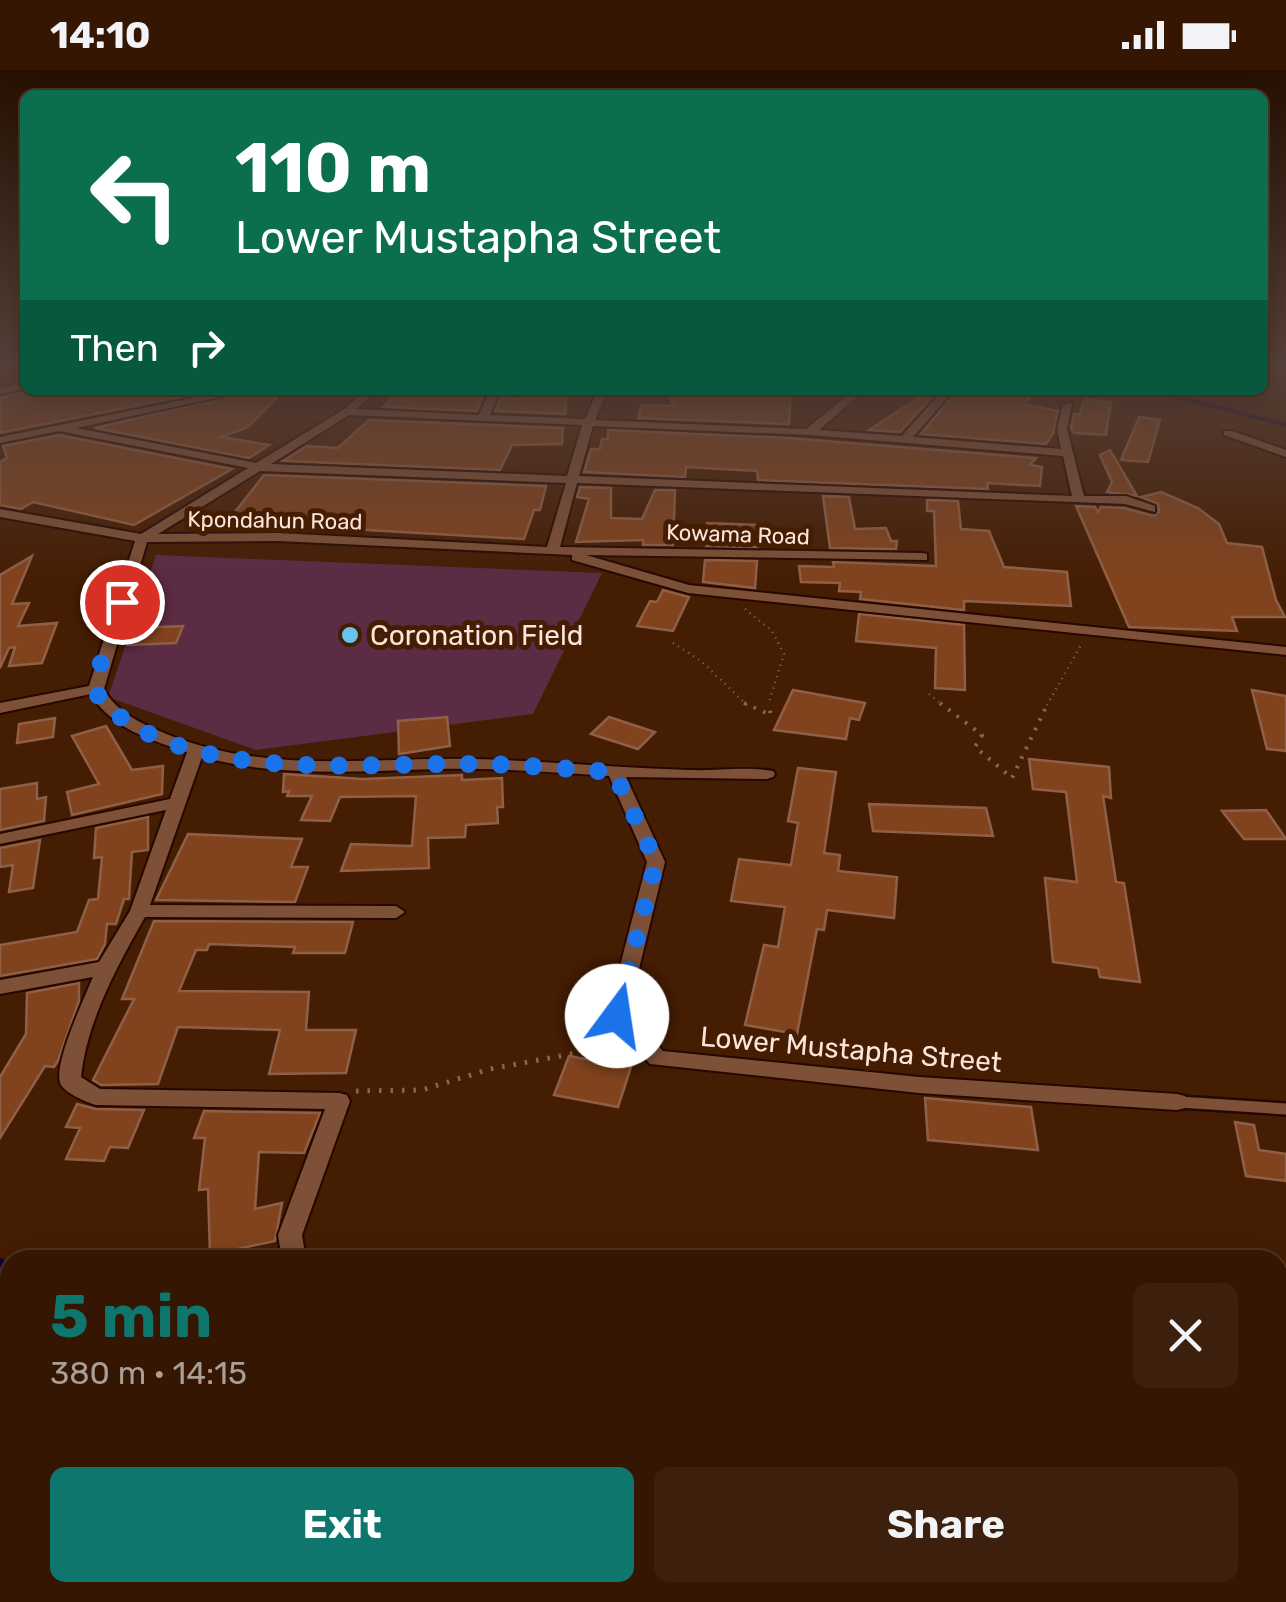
<!DOCTYPE html>
<meta charset="utf-8">
<style>
:root{--surface:#341602;--page:#3c1f0c;--text:#f1f3f6;--muted:#a99f99;--line:#4e3524;--accent:#0f766e}
body{margin:0;font-family:Rubik,sans-serif;background:var(--page);color:var(--text);height:100vh;display:flex;flex-direction:column;font-size:38px;white-space:nowrap}
*{box-sizing:border-box;margin:0}
p{font-size:32px;color:var(--muted)}
.icon{flex:none;width:55px;height:55px;fill:none;stroke:currentColor;stroke-width:2;stroke-linecap:round;stroke-linejoin:round}
.map{position:relative;flex:1;overflow:hidden}
.side{position:absolute;left:0px;top:1180px;width:1288px;height:352px;display:flex;flex-direction:column;background:var(--surface);border-radius:30px 30px 0 0;box-shadow:0 5px 25px #0003,0 0 0 2px var(--line)}
.side>*{flex:none}
.banner{position:absolute;left:20px;top:20px;width:1248px;height:305px;border-radius:15px;box-shadow:0 5px 25px #0003,0 0 0 2px var(--line);background:#0b6e4f;color:#fff;overflow:hidden}
.pin{position:absolute;display:grid;place-items:center;width:85px;height:85px;color:#fff;margin:-42px;border:5px solid #fff;border-radius:50%;box-shadow:0 2px 10px #0007}
.me{position:absolute;width:110px;margin:-55px;rotate:14deg;stroke-linejoin:round;filter:drop-shadow(0 0 8px #0008)}
.turn{display:flex;align-items:center;gap:35px;height:210px;padding:0 50px;font-size:45px}
.turn .icon{width:130px;height:130px;stroke-width:2.5}
.turn b{display:block;font-size:70px;line-height:85px}
.then{display:flex;align-items:center;height:95px;padding:0 50px;background:#0003;gap:20px;font-size:38px}
.round{display:grid;place-items:center;flex:none;width:105px;height:105px;border-radius:15px;background:var(--page)}
.overview{display:flex;align-items:center;justify-content:space-between;height:170px;padding:0 50px}
h1{font-size:60px;font-weight:700;line-height:75px;color:var(--accent)}
.button{display:flex;gap:20px;margin-top:auto;padding:20px 50px}
.button a{flex:1;height:115px;border-radius:15px;background:var(--accent);color:#fff;font-size:40px;font-weight:700;line-height:115px;text-align:center}
.button a+a{background:var(--page);color:var(--text)}
.status{display:flex;justify-content:space-between;align-items:center;height:70px;padding:0 50px;background:var(--surface);direction:ltr}
.status svg{height:28px;fill:currentColor}
.map>svg:first-child{display:block}
.green{fill:#5c2b44}
.lines{fill:none;stroke-linecap:round;stroke-linejoin:round}
.stream-far1{stroke:#120035;stroke-width:4}
.stream{stroke:#120035;stroke-width:10}
.building{fill:#81431d;stroke:#8f6047;stroke-width:2.5}
.lane-casing{stroke:#260800;stroke-width:16}
.street-casing{stroke:#260800;stroke-width:4}
.path-far2{stroke:#886752;stroke-width:2.5;stroke-dasharray:1 5;stroke-linecap:butt}
.path-far1{stroke:#886752;stroke-width:4;stroke-dasharray:2.5 8;stroke-linecap:butt}
.path{stroke:#886752;stroke-width:5;stroke-dasharray:2.5 9;stroke-linecap:butt}
.lane{stroke:#7d5037;stroke-width:11}
.street{fill:#7d5037;fill-rule:evenodd}
.route{stroke:#1a73e8;stroke-width:18;stroke-dasharray:0 32.4}
.poi-dot{fill:#66c4ef;stroke:#451d03;stroke-width:4}
.labels{text-anchor:middle;stroke-width:10;stroke-linejoin:round;paint-order:stroke}
.far-street-label{font-size:22px;fill:#fbe5da;stroke:#451d03}
.poi-label{font-size:28px;fill:#fbe5da;stroke:#451d03;text-anchor:start}
.street-label{font-size:28px;fill:#fbe5da;stroke:#451d03}
</style>
<div class="status"><b>14:10</b><svg viewBox="0 0 49 12"><path d="M0 12V9h3v3zM5 12V6h3v6zM10 12V3h3v9zM15 12V0h3v12zM26 1h20v11H26zM47 4h2v5h-2z"/></svg></div>
<div class="map">
<svg width="1286" height="1532" viewBox="0 0 1286 1532">
<rect width="100%" height="100%" fill="#451d03"/>
<path class="green" d="M156 485 602 503 533 644 256 680 108 627Z"/>
<g class="lines">
<path class="stream-far1" d="M1150 320 1286 355"/>
<g class="stream">
<path d="M0 1193 10 1205"/>
<path d="M350 1522 360 1532"/>
</g>
</g>
<g class="building">
<path d="M28 320H133L140 328 214 320 0 363V328Z"/>
<path d="M257 320H284L248 357 222 367 269 375 249 388 95 358Z"/>
<path d="M401 320H483L479 327H483L477 341 383 337Z"/>
<path d="M666 320H791L789 354 638 348 642 335 674 336Z"/>
<path d="M958 320H1037L1023 334 1058 341 1054 362 1046 374 921 364Z"/>
<path d="M522 325H567L565 344 495 341 501 328 521 329Z"/>
<path d="M920 327 930 329 900 362 869 360Z"/>
<path d="M1084 329 1111 332 1106 365 1074 363 1071 358 1074 344H1080Z"/>
<path d="M1139 347 1160 350 1148 392 1121 390Z"/>
<path d="M369 350 563 358 562 374 512 375 500 400 283 391 307 376 338 378Z"/>
<path d="M608 360 788 368 1036 388 1030 395 1042 397 1040 416 987 413 988 419 758 410 757 401 686 397 685 407 584 402 591 379H600L602 369H608Z"/>
<path d="M59 365 232 399 134 455 33 432 21 439 0 435V392L7 388 3 376Z"/>
<path d="M1110 380 1137 426 1107 422 1112 412 1100 385Z"/>
<path d="M264 405 546 416 540 440H534L524 469 227 452Z"/>
<path d="M580 417 611 418V448L642 449 655 420H675L673 475H643V470L576 472 589 429 577 427Z"/>
<path d="M1161 422 1198 438 1219 454 1227 473 1262 477 1276 530 1285 547H1232L1237 561 1129 557 1076 436 1095 437 1098 442 1101 437 1124 438 1154 446 1159 442 1158 434 1141 427Z"/>
<path d="M823 426 849 427 855 459 886 458 891 471H897L896 479 830 478Z"/>
<path d="M927 430 958 431 961 459 989 461 1004 497 1067 502 1071 536 964 531V540L860 529 861 522 839 521 840 513 801 512 799 496 834 497 833 492 936 496 934 441H927Z"/>
<path d="M707 453 759 455 758 477 706 476Z"/>
<path d="M32 486 12 534 29 533 18 556 57 553 42 593 9 596 15 577 9 578 0 598V505Z"/>
<path d="M705 490 757 491 755 518 703 512Z"/>
<path d="M663 520 689 527 673 561 637 556 650 531 657 532Z"/>
<path d="M859 544 964 555 965 620 935 618 936 578 856 571Z"/>
<path d="M183 556 176 573 128 575 134 558Z"/>
<path d="M793 620 865 633 859 650 850 648 846 669 774 660Z"/>
<path d="M1252 620 1286 626V681L1267 679Z"/>
<path d="M447 647 450 676 399 684 398 651Z"/>
<path d="M609 647 655 662 638 679 591 664Z"/>
<path d="M55 648 53 667 17 673 19 654Z"/>
<path d="M106 656 132 700 163 696 162 724 72 745 67 722 99 714 72 666Z"/>
<path d="M1029 689 1109 697 1111 728 1103 726 1116 812 1124 813 1140 912 1100 907 1098 898 1053 892 1045 808 1077 812 1066 722 1033 719Z"/>
<path d="M798 698 836 702 824 783 840 785 838 801 897 807 894 848 827 840 824 860 817 859 797 964 745 955 764 875 778 877 785 837 731 831 739 789 791 795 798 753 788 751Z"/>
<path d="M284 704 363 709 462 705V710L502 708 503 737H497L498 753 466 755 465 767 428 768 429 798 341 801 351 774 412 776 416 726 340 727 330 751 301 750 312 726H287L289 721 283 722Z"/>
<path d="M37 713V729L46 727 44 751 0 760V719Z"/>
<path d="M869 734 986 738 993 766 873 761Z"/>
<path d="M1266 740 1286 769H1244L1222 741Z"/>
<path d="M148 747V780L132 782 129 829H124L116 854H107L105 874 97 889 0 906V875L77 862 89 830 98 829 102 787 94 788 96 758Z"/>
<path d="M188 764 302 769 291 797H308L295 832 156 830Z"/>
<path d="M40 770 33 818 9 822 13 795 0 797V778Z"/>
<path d="M154 851 353 852 345 883H293L295 877 209 874 207 880H196L179 921 309 922 306 960H356L346 1003 269 1004 280 960 178 957 158 1014 101 1015 93 1010 134 929H122Z"/>
<path d="M79 913V931L58 991 54 997 45 996 0 1068V1007L26 964 27 923Z"/>
<path d="M569 986 631 997 618 1037 554 1025Z"/>
<path d="M925 1028 1031 1037 1038 1080 928 1070Z"/>
<path d="M77 1034 96 1039 144 1040 128 1078 110 1077 104 1091 66 1089 80 1058 66 1057Z"/>
<path d="M204 1041 320 1043 304 1083 259 1082 255 1139 282 1133 275 1171 210 1185 208 1119 199 1120 205 1068H194Z"/>
<path d="M1235 1052 1254 1055 1259 1080 1286 1084V1111L1246 1106Z"/>
</g>
<g class="lines">
<g class="lane-casing">
<path id="lane" d="M1179 1032 1286 1039"/>
</g>
<g class="street-casing">
<g id="street">
<path d="M25 313V319L0 324V318Z"/>
<path d="M233 320H253L76 358 256 393 343 340 366 320H377L356 339 479 345 490 320H500L490 345 585 349 598 320H608L595 350 806 359 854 320H865L819 360 902 366 943 320H954L913 367 1061 379 1057 359 1063 335 1072 333 1067 359 1084 426H1126L1155 436V442L1125 434 577 413 560 477 922 483 927 484V490L586 485 689 515 1286 577V585L688 523 572 490V485L278 471 147 472 104 619C115 640 136 651 157 660 262 706 364 687 474 689 546 691 617 698 689 700 716 701 746 696 773 701L775 704 773 707 767 709 626 707 665 792 628 944 663 981 919 1007 1177 1024 1185 1026 1188 1032 1185 1038 1177 1040 919 1023 650 994 607 946 647 792 609 706C552 702 496 698 439 699 359 701 280 708 202 687L150 835 396 836 405 842 396 848 145 847C117 896 87 951 81 1007L100 1019 339 1023 347 1025 350 1031 302 1165 306 1190H282L278 1165 325 1039 96 1035C86 1032 67 1024 61 1015 51 998 85 927 93 907L0 924V910L99 892 130 841 166 740 0 774V764L170 729 187 682C153 671 110 658 91 624L0 643V633L89 616 135 471 0 447V439L141 464 248 398 59 361 0 373V367ZM349 345 582 355 567 406 271 394ZM593 356 809 365 1063 386 1072 426 579 406ZM260 401 566 413 547 477 278 463 158 464Z"/>
<path d="M1224 361H1232L1286 380V387L1224 365Z"/>
<path d="M1278 1491 1286 1493V1523L1278 1521Z"/>
</g>
</g>
<g class="path-far2">
<path d="M745 539 772 561 784 584 768 635"/>
<path d="M673 573 701 591 747 635"/>
<path d="M929 624 943 635"/>
<path d="M1047 635 1081 575"/>
</g>
<g class="path-far1">
<path d="M744 633 771 645 768 633"/>
<path d="M940 633 982 665 975 677 1012 708 1048 633"/>
</g>
<path class="path" d="M356 1021 422 1020 490 999 620 975"/>
<use href="#lane" class="lane"/>
<use href="#street" class="street"/>
</g>
<linearGradient id="sky" x2="0" y2="1"><stop stop-color="#261002"/><stop offset="0.58" stop-color="#564039"/><stop offset="1" stop-color="#564039" stop-opacity="0"/></linearGradient>
<rect width="1286" height="510" fill="url(#sky)"/>
<g class="lines">
<path class="route" d="M122 532 100 596 98 628C185 716 357 692 470 694 518 694 567 699 614 702L656 792 617 946"/>
</g>
<circle class="poi-dot" cx="350" cy="565" r="10"/>
<g class="labels">
<g class="far-street-label">
<text transform="translate(275 450) rotate(1)" y="8">Kpondahun Road</text>
<text transform="translate(738 464) rotate(2)" y="8">Kowama Road</text>
</g>
<g class="poi-label">
<text x="370" y="575">Coronation Field</text>
</g>
<g class="street-label">
<text transform="translate(851 979) rotate(5)" y="10">Lower Mustapha Street</text>
</g>
</g>
</svg>
<div class="pin" style="left:122px;top:532px;background:#d93025"><svg class="icon" aria-label="arrive" viewBox="0 0 24 24"><path d="M6 21V4h12l-3 4 3 4H6"/></svg></div>
<svg class="me" style="left:617px;top:946px" viewBox="-20 -20 40 40"><circle r="19" fill="#fff"/><path d="M0-13L10 11 0 6-10 11z" fill="#1a73e8"/></svg>
<div class="banner">
<div class="turn"><svg class="icon" aria-label="left" viewBox="0 0 24 24"><path d="M17 20v-9H6M10 6l-5 5 5 5"/></svg><div><b>110 m</b>Lower Mustapha Street</div></div>
<div class="then">Then<svg class="icon" aria-label="right" viewBox="0 0 24 24"><path d="M7 20v-9h11M14 6l5 5-5 5"/></svg></div>
</div>
<section class="side">
<div class="overview"><div><h1>5 min</h1><p>380 m · 14:15</p></div><a class="round"><svg class="icon" aria-label="close" viewBox="0 0 24 24"><path d="M6 6l12 12M18 6L6 18"/></svg></a></div>
<div class="button"><a>Exit</a><a>Share</a></div>
</section>
</div>
